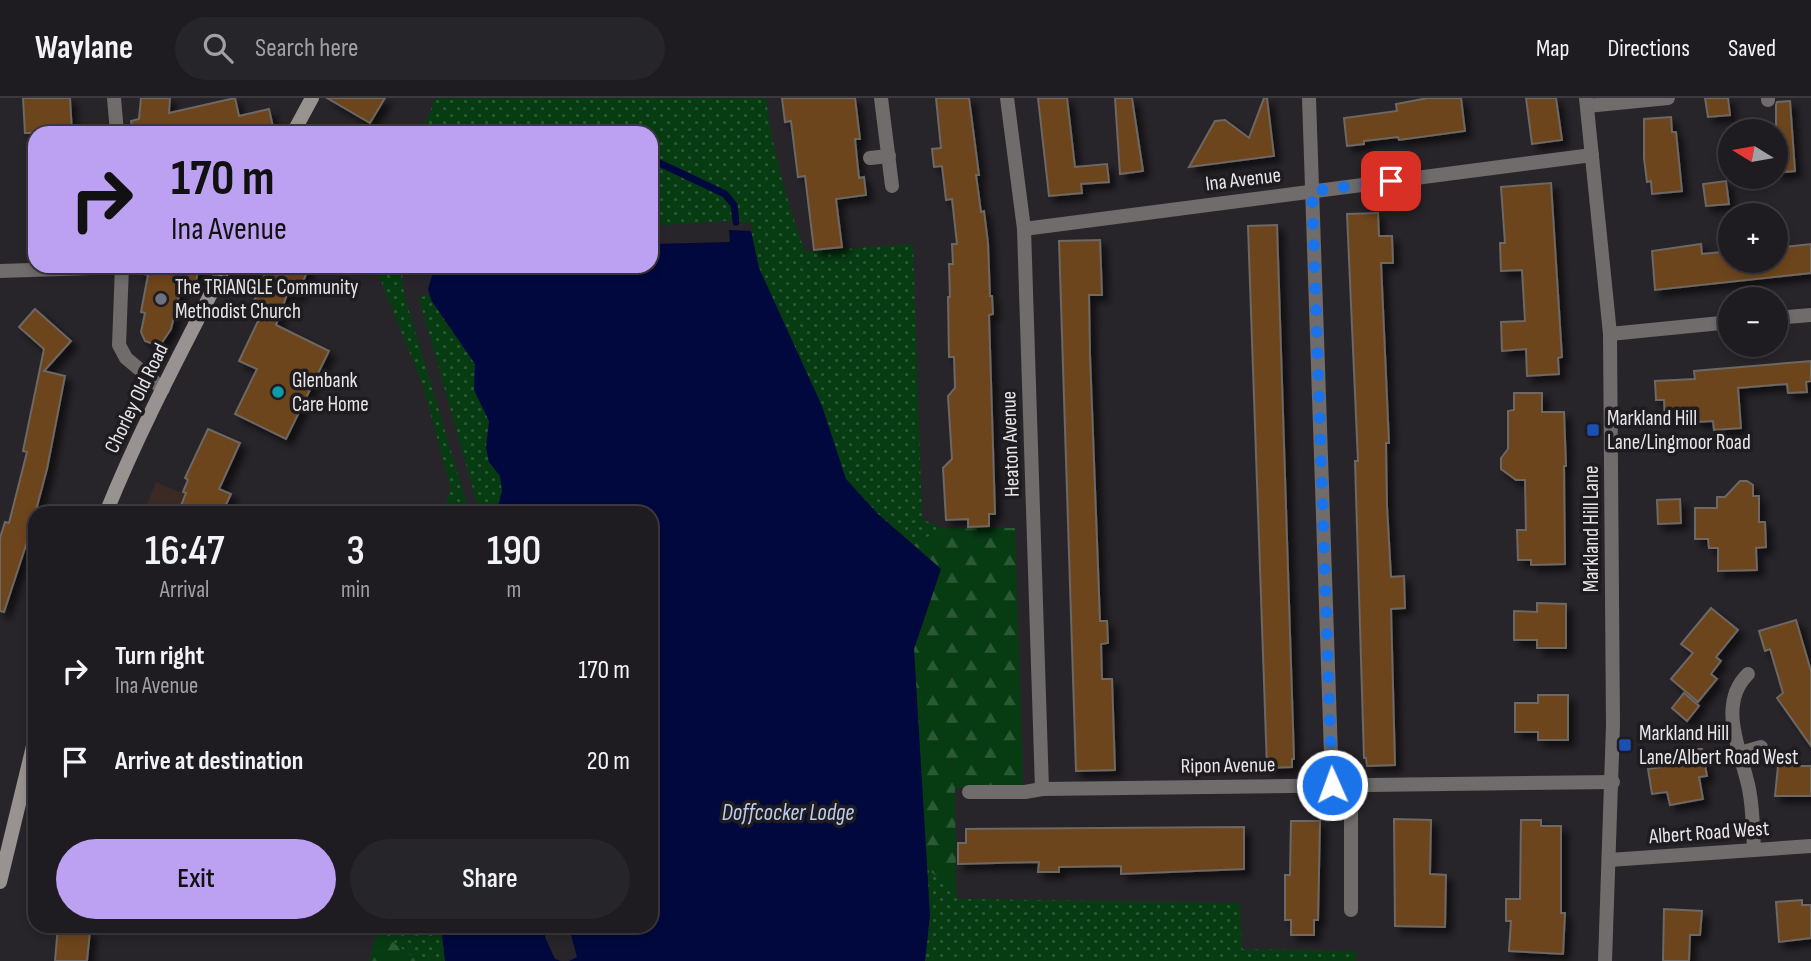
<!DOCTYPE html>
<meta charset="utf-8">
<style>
:root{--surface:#1e1c20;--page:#262529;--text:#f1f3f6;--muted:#a1a1a5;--line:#3c3a3e;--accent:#bca0f2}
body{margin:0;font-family:"Sofia Sans Condensed",sans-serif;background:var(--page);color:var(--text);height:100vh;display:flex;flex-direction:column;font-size:26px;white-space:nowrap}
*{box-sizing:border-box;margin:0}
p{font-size:23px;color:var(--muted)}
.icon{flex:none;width:38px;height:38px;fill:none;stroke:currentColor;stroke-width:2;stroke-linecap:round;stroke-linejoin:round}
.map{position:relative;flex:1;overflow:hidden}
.panel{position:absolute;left:28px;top:408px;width:630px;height:427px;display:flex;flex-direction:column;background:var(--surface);border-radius:21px;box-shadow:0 4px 10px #0003,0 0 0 2px var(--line)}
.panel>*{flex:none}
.guide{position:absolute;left:28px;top:28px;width:630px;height:147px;border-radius:21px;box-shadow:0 4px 10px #0003,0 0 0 2px var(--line);background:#bca0f2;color:#111;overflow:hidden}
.needle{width:46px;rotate:281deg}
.fabs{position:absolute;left:1718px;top:21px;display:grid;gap:14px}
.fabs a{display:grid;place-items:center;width:70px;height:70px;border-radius:50%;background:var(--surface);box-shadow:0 4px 10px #0003,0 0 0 2px var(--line);font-size:35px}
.pin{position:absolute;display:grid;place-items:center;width:60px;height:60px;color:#fff;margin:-30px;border-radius:14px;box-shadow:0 4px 10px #0006}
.me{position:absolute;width:77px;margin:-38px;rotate:358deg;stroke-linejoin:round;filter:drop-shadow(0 0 5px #0008)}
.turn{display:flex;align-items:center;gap:24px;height:147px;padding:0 28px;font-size:32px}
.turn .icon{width:91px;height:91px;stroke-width:2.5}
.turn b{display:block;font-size:49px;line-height:60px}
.eta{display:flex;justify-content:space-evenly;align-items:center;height:119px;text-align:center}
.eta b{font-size:42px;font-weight:600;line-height:49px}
.primary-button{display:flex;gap:14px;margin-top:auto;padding:14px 28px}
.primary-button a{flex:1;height:80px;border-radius:42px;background:var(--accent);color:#111;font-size:28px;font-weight:600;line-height:80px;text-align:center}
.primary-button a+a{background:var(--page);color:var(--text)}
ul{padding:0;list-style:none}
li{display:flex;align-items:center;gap:21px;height:91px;padding:0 28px}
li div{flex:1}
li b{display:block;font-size:26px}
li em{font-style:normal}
header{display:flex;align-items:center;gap:42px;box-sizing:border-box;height:98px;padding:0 35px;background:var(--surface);border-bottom:2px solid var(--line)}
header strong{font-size:33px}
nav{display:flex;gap:38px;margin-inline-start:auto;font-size:24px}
.search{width:490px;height:63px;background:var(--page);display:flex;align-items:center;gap:18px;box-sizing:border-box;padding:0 24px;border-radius:38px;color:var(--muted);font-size:26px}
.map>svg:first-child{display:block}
.commercial{fill:#3b2923}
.grass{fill:url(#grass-dots)}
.forest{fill:url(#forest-firs)}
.water{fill:#01083d}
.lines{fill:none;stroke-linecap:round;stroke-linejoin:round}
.stream{stroke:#01083d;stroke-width:7}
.building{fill:#6d441a;stroke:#6d6763;stroke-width:2;filter:url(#shadow)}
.minor{stroke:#6f6c6b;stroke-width:14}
.tertiary{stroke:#6f6c6b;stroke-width:14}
.secondary{stroke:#989391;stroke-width:14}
.route{stroke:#1a73e8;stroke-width:12;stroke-dasharray:0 21.6}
.worship-dot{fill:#6b7280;stroke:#1f1c20;stroke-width:2.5}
.culture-dot{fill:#0f9aa8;stroke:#1f1c20;stroke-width:2.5}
.transit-dot{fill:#1a4fb4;stroke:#1f1c20;stroke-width:2.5}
.labels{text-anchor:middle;stroke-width:7;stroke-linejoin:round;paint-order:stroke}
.street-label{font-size:21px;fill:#e8e6e9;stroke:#1f1c20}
.poi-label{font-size:21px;fill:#e8e6e9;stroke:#1f1c20;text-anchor:start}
.water-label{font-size:23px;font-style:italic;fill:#bdcef0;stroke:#1f1c20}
</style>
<header>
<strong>Waylane</strong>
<div class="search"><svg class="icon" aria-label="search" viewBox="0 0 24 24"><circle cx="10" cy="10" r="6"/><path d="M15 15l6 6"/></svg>Search here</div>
<nav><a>Map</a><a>Directions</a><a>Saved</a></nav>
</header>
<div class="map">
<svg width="1811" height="863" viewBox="0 0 1811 863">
<defs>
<pattern id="grass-dots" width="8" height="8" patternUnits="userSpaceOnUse" patternTransform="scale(1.75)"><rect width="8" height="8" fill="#073c13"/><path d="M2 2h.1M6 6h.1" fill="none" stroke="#2b5835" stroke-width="1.8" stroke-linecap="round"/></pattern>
<pattern id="forest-firs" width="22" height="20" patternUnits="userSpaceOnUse" patternTransform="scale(1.75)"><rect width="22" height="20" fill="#073c13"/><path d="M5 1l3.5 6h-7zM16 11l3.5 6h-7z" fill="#2b5835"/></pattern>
<filter id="shadow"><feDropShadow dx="6" dy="6" stdDeviation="3.5" flood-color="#0009"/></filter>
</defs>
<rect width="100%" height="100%" fill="#28252a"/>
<path class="commercial" d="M156 384 229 415H143Z"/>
<g class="grass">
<path d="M435 0H766C772 53 787 104 805 154L913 146 922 421 942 430 914 447C896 432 856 400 846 380 834 358 831 331 822 309 803 260 748 174 752 125L724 123 651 128V35H428L425 28Z"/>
<path d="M375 168H403L402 184 406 203 467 406 464 415H442L451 391 423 288Z"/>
<path d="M430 196 431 202 475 266 474 292 489 323 486 350 489 364 500 378 502 393 496 415H474L477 405 419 200Z"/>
<path d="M927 771 956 792 957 801 1240 805 1242 851 1356 853V863H925L930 820Z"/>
<path d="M377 828H441L445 863H418L377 832Z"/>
</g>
<g class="forest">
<path d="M942 430H1015L1023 688 955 690 956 792 927 771 914 551 941 471 914 447Z"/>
<path d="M377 832 418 863H369Z"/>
</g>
<g class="water">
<path d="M729 132 751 133 759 170 822 308 846 381 878 416 941 471 914 551 930 817 925 863H569L577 859 571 837 574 828H651V415H496L502 393 500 378 489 364 486 350 489 323 474 292 475 266 431 202 428 191 435 168H651V146L730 144Z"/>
<path d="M441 828H545V839L555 861 561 863H445Z"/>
</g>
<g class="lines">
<path class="stream" d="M651 61 725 96 734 107 736 124"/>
</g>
<g class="building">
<path d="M23 0H70L72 35H25Z"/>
<path d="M141 0H170L169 15 235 0 239 18 269 11 273 29 244 35H190V32L132 29 131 23 139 21Z"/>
<path d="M327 0H385L370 25Z"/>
<path d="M782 0H855L860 41H855L859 80 864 79 866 97 836 101 842 149 814 152 805 78 798 79 791 23 785 24Z"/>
<path d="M936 0H969L979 77H976L981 114 984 113 988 145 990 198H992L993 216 989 217 995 416H989V428L968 429V421L946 422 943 370 952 361 948 298 955 290 954 259H949L948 199H950L949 166H953L952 146H957L952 101 946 102 942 68 934 69 932 51 941 50Z"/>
<path d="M1038 0H1067L1075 69 1107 66 1109 84 1081 86 1082 95 1049 98Z"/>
<path d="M1115 0H1132L1143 73 1120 76Z"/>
<path d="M1264 0H1267L1274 58 1189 69 1215 23 1225 22 1249 40Z"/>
<path d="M1428 0H1461L1465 33 1399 42 1398 39 1364 43V46L1347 48 1344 20 1397 13 1396 6Z"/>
<path d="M1526 0H1556L1562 42 1532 46Z"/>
<path d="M1705 0H1728L1730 17 1708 19Z"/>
<path d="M1790 3 1795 73 1776 75V7L1777 4Z"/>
<path d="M1671 19 1672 34H1676L1682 93 1652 96 1651 83 1647 84 1644 60V21Z"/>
<path d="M1726 83 1729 106 1706 108 1703 86Z"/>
<path d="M1551 85 1562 259 1558 260 1559 276 1527 278 1526 251 1502 253 1501 224 1525 223 1522 172 1501 173 1500 145H1505L1501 89Z"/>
<path d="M1378 115 1379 138H1392L1393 165H1381L1389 345H1386L1387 408 1391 479 1404 478 1405 510 1391 511 1395 667 1367 668 1366 660H1364L1355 363H1358L1347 116Z"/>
<path d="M1277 127 1294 661H1292V669L1267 670 1248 128Z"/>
<path d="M1100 142 1102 197H1089L1090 257 1100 523H1107L1108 545 1101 546 1102 581H1112L1115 672 1076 673 1059 143Z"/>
<path d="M1701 146 1702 156 1731 153V163H1776V150L1811 146V175L1655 192 1652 153Z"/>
<path d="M141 168H199L195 188 182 185 171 231 161 246H153L145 243 141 234 145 215 141 214 148 177 140 175Z"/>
<path d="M268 168H309L298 198 288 194 276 227 329 253 286 341 235 316 257 271 239 263 260 219 258 218 262 209 253 206Z"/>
<path d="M35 211 71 243 44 273 65 278 47 371 30 435 4 514 0 513V440L5 424 9 425 27 354 23 353 44 251 19 229Z"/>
<path d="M1811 263V283L1806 284 1807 294 1788 295 1787 286 1738 290 1741 330 1714 332 1713 323 1698 324V319L1665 322 1664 302H1656L1655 283 1695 281 1694 273Z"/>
<path d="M1514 295H1542V314H1564L1566 368H1564L1565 466 1531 467V462H1518L1517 432H1526L1525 382H1516L1501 371V360L1508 351V313L1514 312Z"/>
<path d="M208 331 240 345 219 391 231 396 222 415H178L186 395 183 394 188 382 185 380Z"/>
<path d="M1740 383H1747L1753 387V398H1759V424H1765L1766 449 1756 450 1757 472 1718 473V450H1709L1708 441H1695V410H1717V399H1725Z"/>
<path d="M1680 401 1681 425 1658 426 1657 402Z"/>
<path d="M1537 505 1566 506V550H1537V542H1514V513L1537 514Z"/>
<path d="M1711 510 1738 532 1716 559 1721 563 1711 576 1717 581 1698 604 1671 581 1693 555 1681 546Z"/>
<path d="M1796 522 1811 573V648L1777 600 1783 595 1770 551 1765 553 1759 533Z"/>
<path d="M1684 595 1699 608 1687 623 1672 610Z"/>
<path d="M1538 597H1568V642H1538V634H1515V605H1538Z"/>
<path d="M1694 651H1702L1707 678 1699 679 1703 701 1670 707 1667 694 1652 696 1648 671 1662 669 1659 657Z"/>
<path d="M1778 668H1811V698H1775Z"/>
<path d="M1394 721 1431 722 1430 776 1446 777 1445 829 1395 828Z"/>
<path d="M1521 722H1541V728H1561V815H1565L1563 856 1509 853 1511 823H1506V801H1520Z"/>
<path d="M1291 723H1320L1318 822H1314V837H1291V822H1285V777H1290Z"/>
<path d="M1244 729V771L1121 776V768L1059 769V774H1038L1039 764 958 766V745H966V731Z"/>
<path d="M1802 802V807H1811V840L1779 844 1776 804Z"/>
<path d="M1664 811 1702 813 1700 837H1690L1689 863H1663Z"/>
<path d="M58 828H78V832L90 833 87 863H55Z"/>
</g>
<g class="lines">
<g class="minor">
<path d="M881 0 892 88"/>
<path d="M1007 0 1024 131 1042 691"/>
<path d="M1309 0 1332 687"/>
<path d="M1768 0V2"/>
<path d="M1587 8 1668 0"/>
<path d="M870 60 889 58"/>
<path d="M1024 131 1592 57"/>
<path d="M0 173 122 169"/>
<path d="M1776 220 1811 217"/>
<path d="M1610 236 1731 224"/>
<path d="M1748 576C1716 607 1742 655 1749 691 1753 711 1753 732 1754 752"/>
<path d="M1740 655 1761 649"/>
<path d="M1351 687V812"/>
<path d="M969 694H1025L1042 691 1613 684"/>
<path d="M1609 762 1811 748"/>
</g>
<g class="tertiary">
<path d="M114 0 117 35"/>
<path d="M1586 0 1610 236 1613 627 1605 863"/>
<path d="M122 168 119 247 126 260 163 291"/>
</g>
<g class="secondary">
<path d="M293 35 312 0"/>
<path d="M106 415C140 330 184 249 225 168"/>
<path d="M0 784 35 640"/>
</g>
</g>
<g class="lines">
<path class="route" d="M1332 687 1312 93 1391 83"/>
</g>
<circle class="worship-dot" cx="161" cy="201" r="7"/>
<circle class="culture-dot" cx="278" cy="294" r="7"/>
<g class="transit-dot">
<rect x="1586" y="325" width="14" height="14" rx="3.5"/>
<rect x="1618" y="640" width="14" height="14" rx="3.5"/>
</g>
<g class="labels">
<g class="street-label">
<text transform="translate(1243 81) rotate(-7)" y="7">Ina Avenue</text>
<text transform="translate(136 300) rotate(-64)" y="7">Chorley Old Road</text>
<text transform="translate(1010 346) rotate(-92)" y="7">Heaton Avenue</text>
<text transform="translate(1591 431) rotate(-90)" y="7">Markland Hill Lane</text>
<text transform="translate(1228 667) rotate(-1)" y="7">Ripon Avenue</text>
<text transform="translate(1709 734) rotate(-4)" y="7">Albert Road West</text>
</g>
<g class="poi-label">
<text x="175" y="196">The TRIANGLE Community<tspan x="175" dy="24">Methodist Church</tspan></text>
<text x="292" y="289">Glenbank<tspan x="292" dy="24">Care Home</tspan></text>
<text x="1607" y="327">Markland Hill<tspan x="1607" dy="24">Lane/Lingmoor Road</tspan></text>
<text x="1639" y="642">Markland Hill<tspan x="1639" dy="24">Lane/Albert Road West</tspan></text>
</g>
<g class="water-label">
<text x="788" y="722">Doffcocker Lodge</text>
</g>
</g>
</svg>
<div class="fabs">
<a><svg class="needle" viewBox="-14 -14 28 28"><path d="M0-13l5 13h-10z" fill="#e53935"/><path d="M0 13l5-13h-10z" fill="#a1a1a5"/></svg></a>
<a>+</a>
<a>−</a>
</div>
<div class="pin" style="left:1391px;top:83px;background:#d93025"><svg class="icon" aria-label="arrive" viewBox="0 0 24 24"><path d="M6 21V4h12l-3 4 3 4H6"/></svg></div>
<svg class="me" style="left:1332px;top:687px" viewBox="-20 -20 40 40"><circle r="17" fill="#1a73e8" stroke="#fff" stroke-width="3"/><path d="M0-11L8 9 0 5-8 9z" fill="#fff"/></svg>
<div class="guide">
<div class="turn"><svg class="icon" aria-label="right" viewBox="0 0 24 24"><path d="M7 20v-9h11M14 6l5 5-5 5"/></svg><div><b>170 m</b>Ina Avenue</div></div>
</div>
<section class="panel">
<div class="eta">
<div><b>16:47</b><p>Arrival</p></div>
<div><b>3</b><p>min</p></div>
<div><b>190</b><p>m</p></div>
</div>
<ul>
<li><svg class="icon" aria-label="right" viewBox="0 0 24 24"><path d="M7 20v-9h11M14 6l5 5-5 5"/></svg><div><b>Turn right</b><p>Ina Avenue</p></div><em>170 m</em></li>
<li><svg class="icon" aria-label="arrive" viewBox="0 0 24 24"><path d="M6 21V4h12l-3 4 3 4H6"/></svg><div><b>Arrive at destination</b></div><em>20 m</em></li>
</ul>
<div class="primary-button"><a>Exit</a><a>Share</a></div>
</section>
</div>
